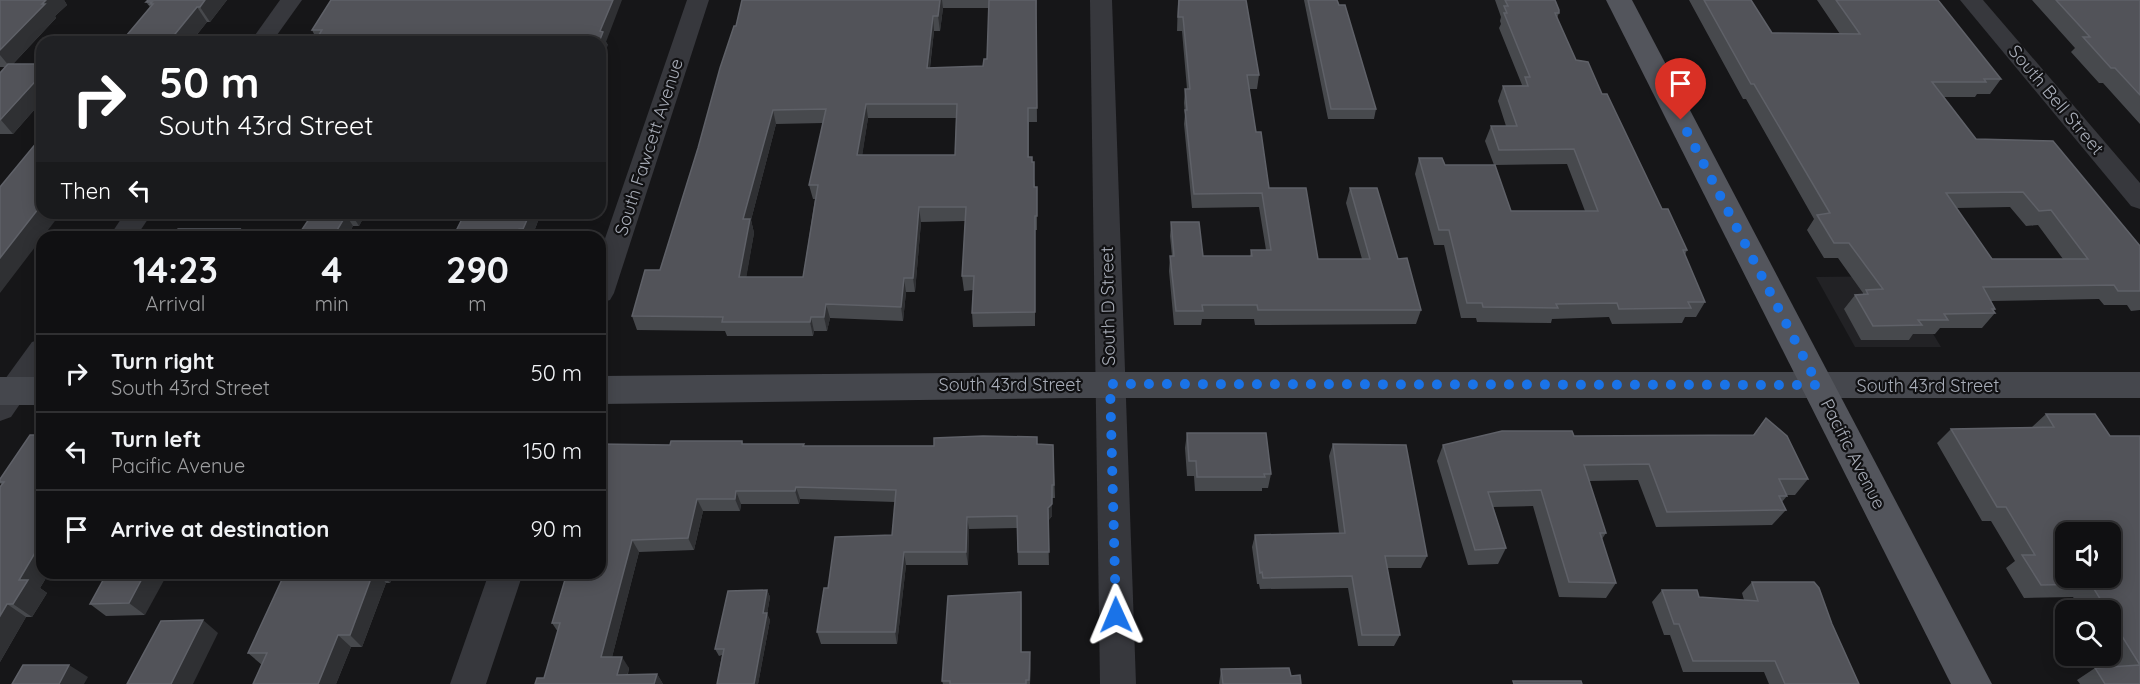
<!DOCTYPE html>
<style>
:root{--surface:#101012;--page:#1e1e20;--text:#f1f3f6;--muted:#9c9d9f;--line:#303032}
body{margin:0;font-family:Quicksand,sans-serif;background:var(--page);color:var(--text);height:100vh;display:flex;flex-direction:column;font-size:22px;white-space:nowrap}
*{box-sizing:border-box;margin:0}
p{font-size:20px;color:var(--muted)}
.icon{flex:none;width:33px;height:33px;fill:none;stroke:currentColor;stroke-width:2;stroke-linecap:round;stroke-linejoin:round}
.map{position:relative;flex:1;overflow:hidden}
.side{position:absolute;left:36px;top:231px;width:570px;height:348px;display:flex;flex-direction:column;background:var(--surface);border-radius:18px;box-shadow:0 3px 15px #0003,0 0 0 2px var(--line)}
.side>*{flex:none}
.hud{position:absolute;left:36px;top:36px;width:570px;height:183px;border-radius:18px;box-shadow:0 3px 15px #0003,0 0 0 2px var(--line);background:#202124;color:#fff;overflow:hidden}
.controls{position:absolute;left:2055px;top:522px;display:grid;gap:12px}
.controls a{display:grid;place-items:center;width:66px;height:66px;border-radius:12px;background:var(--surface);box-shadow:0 3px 15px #0003,0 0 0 2px var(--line);font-size:30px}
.pin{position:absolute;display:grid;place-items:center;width:51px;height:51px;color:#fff;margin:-62px -26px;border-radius:50% 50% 50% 0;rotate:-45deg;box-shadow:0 0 6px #0007}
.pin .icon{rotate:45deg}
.me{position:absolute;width:66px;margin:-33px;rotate:359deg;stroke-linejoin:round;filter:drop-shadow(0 0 4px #0008)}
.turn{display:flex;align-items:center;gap:21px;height:126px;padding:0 24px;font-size:27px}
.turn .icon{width:78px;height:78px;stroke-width:2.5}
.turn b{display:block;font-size:42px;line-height:51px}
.then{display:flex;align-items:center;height:57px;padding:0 24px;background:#0003;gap:12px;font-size:22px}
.eta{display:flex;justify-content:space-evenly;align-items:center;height:102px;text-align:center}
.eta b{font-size:36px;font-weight:700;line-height:42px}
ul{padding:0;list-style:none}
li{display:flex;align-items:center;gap:18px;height:78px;padding:0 24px;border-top:2px solid var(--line)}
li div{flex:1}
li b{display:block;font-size:22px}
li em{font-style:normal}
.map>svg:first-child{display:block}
.built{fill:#222225}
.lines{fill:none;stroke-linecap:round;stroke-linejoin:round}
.street{fill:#37383d;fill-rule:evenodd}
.secondary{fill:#45474d;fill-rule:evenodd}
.primary{fill:#53555c;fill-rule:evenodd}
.wall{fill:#47494d;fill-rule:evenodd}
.shaded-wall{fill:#2f3033}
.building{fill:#525359;stroke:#5f6168;stroke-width:1.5;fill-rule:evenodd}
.route{stroke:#1a73e8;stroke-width:10;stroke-dasharray:0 18}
.labels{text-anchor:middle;stroke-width:4.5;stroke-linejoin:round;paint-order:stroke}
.street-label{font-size:18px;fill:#a8adb8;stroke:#111113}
</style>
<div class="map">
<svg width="2140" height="684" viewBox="0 0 2140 684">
<rect width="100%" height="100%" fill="#161618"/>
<path class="built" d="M1898 276 1941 347H1855L1816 277Z"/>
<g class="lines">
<g class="street">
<path d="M280 0H302L272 42H250Z"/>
<path d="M687 0H709L614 293 610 300 600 303V253Z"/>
<path d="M1090 0H1112L1136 684H1100Z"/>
<path d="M1960 0H1983L2140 183V209L2131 206Z"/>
<path d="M125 213H152L136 237H109Z"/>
<path d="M42 339V372L11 417 0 421V386L32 342Z"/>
<path d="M489 573H523L486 684H450Z"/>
</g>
<g class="secondary">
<path d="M1070 372H2140V398H1070L600 404V376Z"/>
<rect x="0" y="377" width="42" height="28"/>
</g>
<path class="primary" d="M1606 0H1632L1992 684H1951Z"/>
</g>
<g class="wall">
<path d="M0 0H64L67 5 55 16 56 18 13 64H42V101L13 134H0V73L6 67H0Z"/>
<path d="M227 0 210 22H207L191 42H121L150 7 146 2Z"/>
<path d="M331 0 606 42 608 45 600 42H318L312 30Z"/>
<path d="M742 0H1037L1036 18 1037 122H1029V157L1032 162 1035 187H1037V230H1035V326L973 327 972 313 973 290 964 291 962 276 965 221 921 222 915 292H906L903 321 830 318 827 331H814L813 336H727L725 331 637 330 632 316 660 270 736 26ZM943 8H989L987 59 983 66 930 68 934 31H940ZM868 118H956L955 155H862ZM823 123 809 185 813 199H815L803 277H746L754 233 751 220 776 124Z"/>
<path d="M1178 0H1246L1259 75 1257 89H1249L1256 132 1269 188 1318 259H1362L1346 203 1350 188 1398 259 1421 310 1416 324 1255 325 1254 319H1202L1201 325H1174L1169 271 1170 256H1172L1170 236 1171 222 1203 256H1250L1251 250H1266L1259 207 1192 208 1184 124 1185 114 1184 103 1185 89H1187L1182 31H1177Z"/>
<path d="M1304 0H1337L1376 109 1374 119H1328Z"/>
<path d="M1495 0H1555L1559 13 1557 18 1576 60 1602 94 1662 209 1687 250 1685 255 1705 302 1696 317H1685L1682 323 1612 324 1609 317 1552 319 1551 323 1477 322 1476 318H1461L1444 245H1434L1415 174 1419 158 1445 165 1511 211H1585L1567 164 1494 165 1485 141 1491 126H1506L1498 101 1503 86 1522 85 1499 28 1501 24 1500 21 1501 17Z"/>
<path d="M1689 0H1751L1772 33 1840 34 1817 0H1938L2001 79 1990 94H1977L1975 97H1944L1976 139 2140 246V310L2131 311 2127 305H2104L2099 299 1991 301 1995 309 1994 311 1995 313 1982 328H1940L1935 334H1913L1909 340H1861L1844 309 1855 295 1863 294V293L1838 258H1824L1807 230 1814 219 1746 99H1743ZM2010 207 2026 226 2038 225 2063 259H1992L1956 208Z"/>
<path d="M2032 0H2140V124L2103 83H2099L2071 52 2075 48Z"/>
<path d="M313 213H366L359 226H353L347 237H297Z"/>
<path d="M541 213 532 237H453Z"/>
<path d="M2046 414 2110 436H2140V684H2080L2077 680 2095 668 2115 667 2108 656H2110V610H2081L2073 597 2024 598 2006 568 2015 561 1991 521H1982L1937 443 1951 429 2032 427Z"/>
<path d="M1766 418 1808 479 1795 495H1787V496L1782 502 1786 510 1772 525 1656 527 1638 480 1589 481 1606 533 1602 539 1616 583 1606 598 1559 597 1533 506 1493 507 1506 548 1498 564 1468 565 1437 461 1443 445 1574 436 1753 435Z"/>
<path d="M1187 433 1271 474 1268 488H1262V491H1195L1194 476H1187L1185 448Z"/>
<path d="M30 435 42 573H49L40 588 47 593 32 617H26L0 662V487L2 485 0 483V479Z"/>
<path d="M742 441 743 444 804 446 1053 445 1055 498H1052V516L1048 521 1049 565H1018L1017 528 969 529 968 565H906L897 644H821L817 632 828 588 892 535 895 502 800 499 799 504H741L740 511H703L694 550 639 552 612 657 629 668 628 674H657L663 684H535L544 678 558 632 552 623 670 445Z"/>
<path d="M1333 444 1427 556 1421 568H1387L1400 635 1394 646H1358L1348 588 1260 589 1259 584H1257L1252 547 1255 535 1339 533 1329 456Z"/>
<path d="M107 573 145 615 106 616 90 604Z"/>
<path d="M285 573H394L390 583H386L362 647H351L336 684H253L262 665 248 653Z"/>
<path d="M1752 582 1832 624 1859 684H1769L1764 672H1683L1670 635H1664L1652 602 1662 590 1699 597 1744 600 1742 593Z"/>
<path d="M767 590 770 597 767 614 770 620 758 684H717L722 655 719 656 715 649Z"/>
<path d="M1022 605V652L1031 665 1030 684H943L942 681Z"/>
<path d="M1221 669 1291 676 1301 684H1219Z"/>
</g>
<g class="shaded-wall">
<path d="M46 0H64L67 5 55 16 56 18 10 67 0 55V50Z"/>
<path d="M205 0H227L210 22 200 7Z"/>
<path d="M613 0H622L606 42 608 45 600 64V42H599L600 31Z"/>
<path d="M940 0H942L943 8 940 31 938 16Z"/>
<path d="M197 7 207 22 191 42H173L171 39Z"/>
<path d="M933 16 934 31 928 82 927 68Z"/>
<path d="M42 74V101L13 134 1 120Z"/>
<path d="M866 104 868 118 860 170 857 155Z"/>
<path d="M773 110 776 124 751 220 754 233 744 291 739 277 743 219Z"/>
<path d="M42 204V213H61L0 293V258Z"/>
<path d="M919 207 921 222 915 292 913 278Z"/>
<path d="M353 213H366L359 226 352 215Z"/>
<path d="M530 213H541L532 237H527L523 229Z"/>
<path d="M346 215 353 226 347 237H333Z"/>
<path d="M240 229 245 237H235Z"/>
<path d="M519 229 524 237H516Z"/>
<path d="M904 278 906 292 903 321 901 307Z"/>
<path d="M826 304 830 318 827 331 824 317Z"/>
<path d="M811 317 814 331 813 336 810 322Z"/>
<path d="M1052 485V516L1048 521 1049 565 1048 508Z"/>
<path d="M796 487 800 499 799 504 795 491Z"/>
<path d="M736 491 741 504 740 511 735 499Z"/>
<path d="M697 499 703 511 694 550 688 538Z"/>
<path d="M967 517 969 529 968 565 966 552Z"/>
<path d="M632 540 639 552 609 669 601 657Z"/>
<path d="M42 541V573H49L40 588 47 593 32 617 13 604 19 580Z"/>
<path d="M904 552 906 565 897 644 895 632Z"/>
<path d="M145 573H168L145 615 129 603Z"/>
<path d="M373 573H378L386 583 362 647 350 635Z"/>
<path d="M381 573H394L390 583Z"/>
<path d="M767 590 770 597 767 614 770 620 758 684H754L766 618 763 613Z"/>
<path d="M1021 592 1022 605V665L1021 652Z"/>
<path d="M7 604 26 617 0 662V616Z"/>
<path d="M203 620 218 633 193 684H171Z"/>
<path d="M338 635 351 647 336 684H318Z"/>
<path d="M1030 652 1031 665 1029 684Z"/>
<path d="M622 657 629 668 625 684 617 675Z"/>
<path d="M69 665 88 677 84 684H59Z"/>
<path d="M657 674 663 684H654Z"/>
</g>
<g class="building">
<path d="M0 0H46L42 4H45L0 50Z"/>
<path d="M148 0H205L200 7H197L171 39H166L163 42H121L153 4H150L152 2H146Z"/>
<path d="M331 0H613L600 31 603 32 599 42H378L381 38H317L322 30H312Z"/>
<path d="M742 0H940L938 16H933L927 68 983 66 984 59H987L989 0H1036L1037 108H1028V157H1032V162H1034V187H1037V216H1035V312L972 313 974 276H962L966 207H919L913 278H904L901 307 826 304 824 317H811L810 322H722L723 317 632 316 645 270H660L698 148 720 68 734 26H736ZM866 104H957L955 155H857ZM826 109 809 185H818L803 277H739L750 219H743L773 110Z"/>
<path d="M1179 0H1246L1259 75H1247L1256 132H1261L1269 188H1306L1318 259H1370L1350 188H1377L1398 259 1407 258 1421 310H1258L1257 305H1202L1203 311H1176L1170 256H1174L1171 222H1199L1203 256H1252L1251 250H1271L1262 193 1194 194 1185 110H1187L1185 89H1190L1183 17H1178Z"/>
<path d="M1308 0H1337L1339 5H1345L1376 109H1331Z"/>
<path d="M1505 0H1555L1559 10V13H1555L1576 60 1588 62 1602 94H1607L1662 209H1668L1687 250H1683L1705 302H1688L1691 308 1619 309 1617 303 1556 304 1558 308 1483 307 1482 303H1467L1449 230H1439L1419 158H1442L1445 165H1495L1511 211H1598L1574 149 1499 150 1491 126H1517L1503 86H1528L1525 77H1530L1504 13H1507L1504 6H1508Z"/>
<path d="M1704 0H1751L1772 33 1860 34 1836 0H1938L2001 79H1984L1986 82H1932L1976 139 2053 141 2140 246V291H2118L2114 285 1983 287 1995 309H1992L1995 313 1944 314 1948 320H1918L1922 325 1873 326 1855 295 1868 294 1866 290 1883 289 1849 243H1834L1817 215 1830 213 1754 84H1751ZM2023 192 2039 211 2051 210 2088 259H1992L1946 193Z"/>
<path d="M2056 0H2140V95L2115 68H2111L2083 37H2090Z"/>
<path d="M8 64H42V74L0 120V73Z"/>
<path d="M42 136V204L0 258V187Z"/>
<path d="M313 213H353L352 215H346L333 237H297Z"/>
<path d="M465 213H530L523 229H519L516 237H453Z"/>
<path d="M178 229H240L235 237H173Z"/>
<path d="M2046 414H2095L2110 436H2140V665L2110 617V610H2107L2091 584 2041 585 2022 555H2035L2006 507H1997L1951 429 2054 427ZM2066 532H2110V578H2066Z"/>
<path d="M1766 418 1787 436 1808 479H1779L1787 496H1779L1786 510 1667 512 1649 464 1584 465 1606 533H1600L1616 583 1569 582 1541 490 1488 492 1506 548 1475 550 1443 445 1502 431H1572L1574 436 1754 435Z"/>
<path d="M1187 433H1266L1271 474H1264L1265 477H1197L1196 461H1189Z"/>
<path d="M30 435H42V527L41 529H42V541L19 580H28L13 604H7L0 616V487L4 482H0V479Z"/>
<path d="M983 436 1037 437V444L1053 445 1054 485H1052V504L1048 508 1049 552H1018L1017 516 967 517 966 552H904L895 632H817L824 588H828L835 537 892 535 896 490 796 487 795 491H736L735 499H697L688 538 632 540 601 657H622L617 675 657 674 654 684H535L537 678H544L560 623H552L567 573H600V444L670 445 671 441H742V444H804L803 446H934V438Z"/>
<path d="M1333 444 1406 445 1427 556H1385L1400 635H1362L1352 576 1263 578 1262 572 1260 573 1255 535 1345 533Z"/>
<path d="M107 573H145L129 603 90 604Z"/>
<path d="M285 573H373L350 635H338L318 684H253L267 653H248Z"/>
<path d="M1752 582H1814L1819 588 1832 624 1859 684H1785L1775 661H1693L1679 624H1674L1662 590H1697L1699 597 1758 601Z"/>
<path d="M767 590 763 613H767L754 684H717L724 649H715L728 591Z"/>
<path d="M1021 592V652H1030L1029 680H1026V684H950V681H942L948 596Z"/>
<path d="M203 620 171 684H127L161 621Z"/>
<path d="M23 665H69L59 684H12Z"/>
<path d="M2140 665V684H2105L2095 668Z"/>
<path d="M1289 668 1291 676 1300 675 1301 684H1223L1221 669Z"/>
<path d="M1513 681H1581L1582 684H1514Z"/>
</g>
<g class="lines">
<path class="route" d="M1116 615 1110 384 1818 385 1681 120"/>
</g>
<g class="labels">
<g class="street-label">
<text transform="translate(2056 100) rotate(50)" y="6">South Bell Street</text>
<text transform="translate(649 147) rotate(-72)" y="6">South Fawcett Avenue</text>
<text transform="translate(1108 306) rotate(-91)" y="6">South D Street</text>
<text x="1010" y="391">South 43rd Street</text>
<text x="1928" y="392">South 43rd Street</text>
<text transform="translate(1853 454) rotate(63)" y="6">Pacific Avenue</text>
</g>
</g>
</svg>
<div class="controls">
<a><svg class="icon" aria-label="sound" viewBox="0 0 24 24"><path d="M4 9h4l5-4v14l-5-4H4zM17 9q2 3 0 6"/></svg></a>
<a><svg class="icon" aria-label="search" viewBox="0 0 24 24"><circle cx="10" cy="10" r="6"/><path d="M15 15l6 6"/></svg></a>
</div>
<div class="pin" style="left:1681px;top:120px;background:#d93025"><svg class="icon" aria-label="arrive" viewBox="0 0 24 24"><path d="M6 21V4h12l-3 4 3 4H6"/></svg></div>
<svg class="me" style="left:1116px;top:615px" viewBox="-20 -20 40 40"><path d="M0-17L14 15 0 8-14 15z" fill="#1a73e8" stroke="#fff" stroke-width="4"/></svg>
<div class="hud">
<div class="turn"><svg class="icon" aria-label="right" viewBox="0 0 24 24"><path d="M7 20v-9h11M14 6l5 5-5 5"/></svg><div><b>50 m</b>South 43rd Street</div></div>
<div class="then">Then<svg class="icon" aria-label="left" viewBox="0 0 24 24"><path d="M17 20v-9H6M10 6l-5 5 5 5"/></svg></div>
</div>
<section class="side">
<div class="eta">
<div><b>14:23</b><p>Arrival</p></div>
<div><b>4</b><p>min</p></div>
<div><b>290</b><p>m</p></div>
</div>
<ul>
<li><svg class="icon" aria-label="right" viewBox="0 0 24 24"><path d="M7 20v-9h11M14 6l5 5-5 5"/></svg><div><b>Turn right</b><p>South 43rd Street</p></div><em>50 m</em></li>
<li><svg class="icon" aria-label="left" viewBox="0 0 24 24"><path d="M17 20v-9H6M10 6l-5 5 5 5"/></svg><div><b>Turn left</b><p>Pacific Avenue</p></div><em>150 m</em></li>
<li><svg class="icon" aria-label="arrive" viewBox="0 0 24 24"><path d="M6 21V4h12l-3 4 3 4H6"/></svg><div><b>Arrive at destination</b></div><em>90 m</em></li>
</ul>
</section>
</div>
